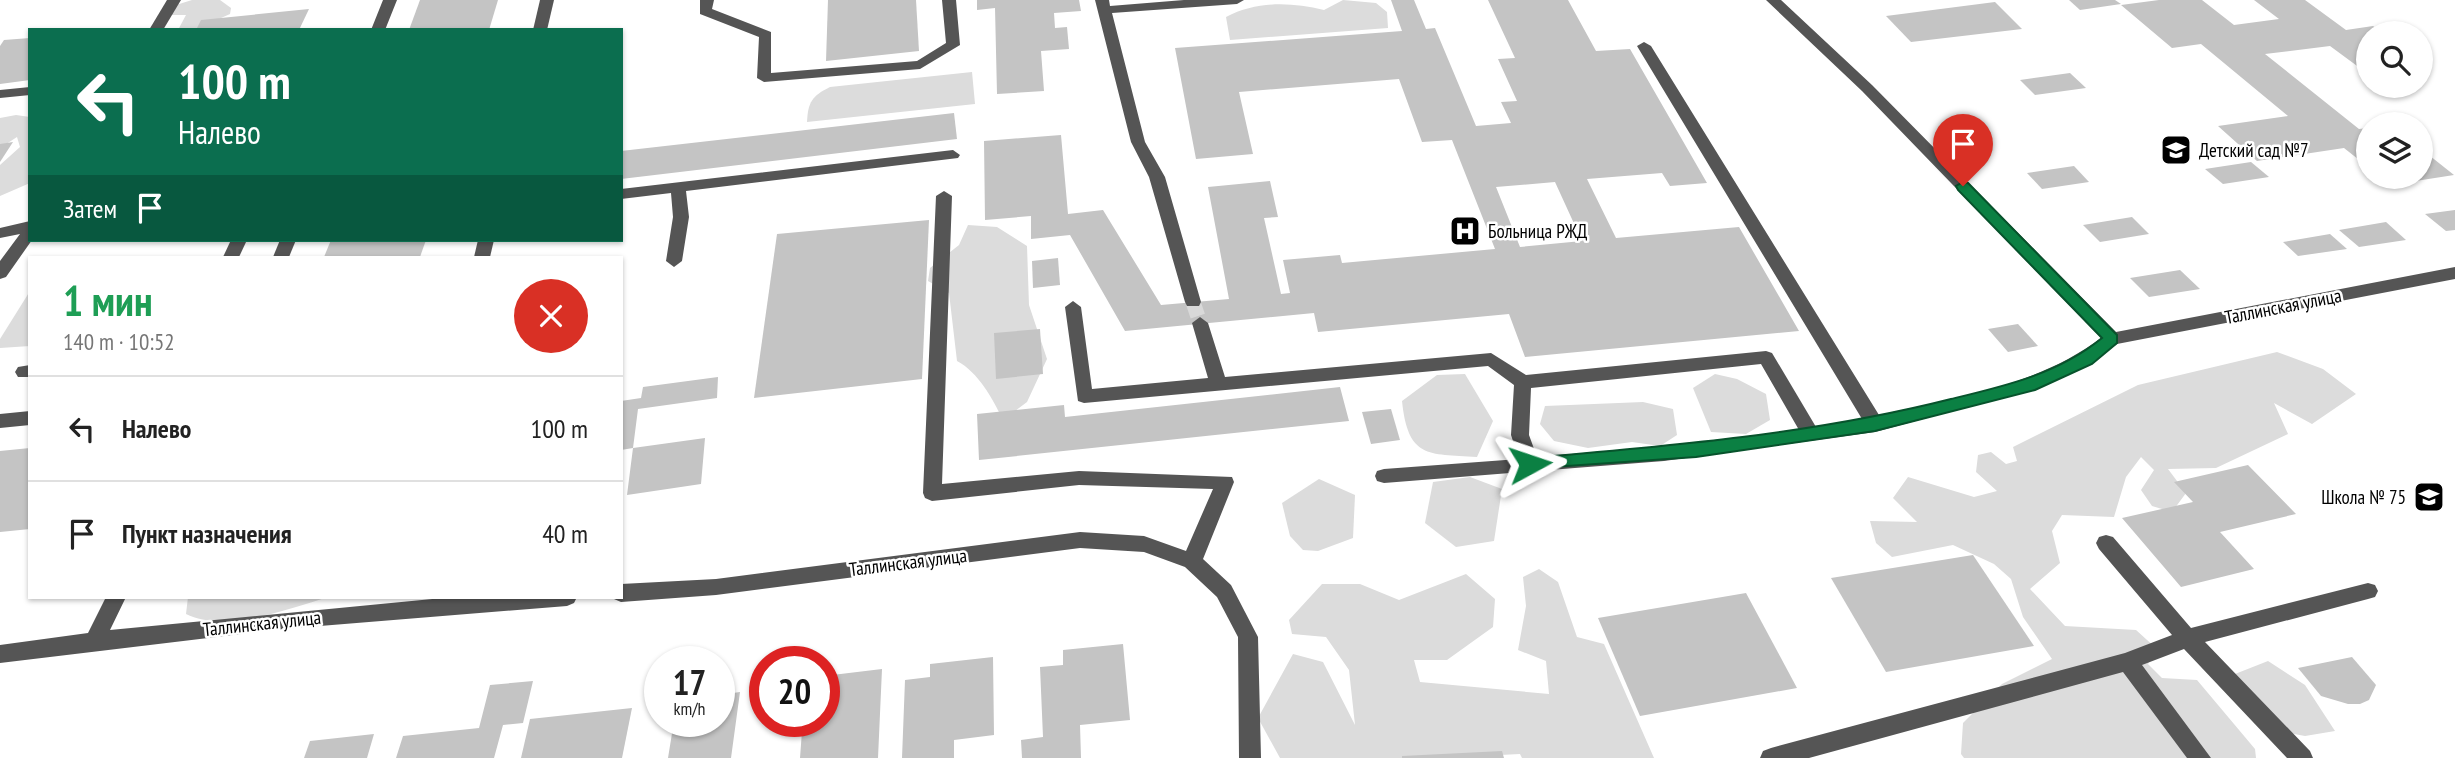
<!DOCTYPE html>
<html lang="ru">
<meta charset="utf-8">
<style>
:root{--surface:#fff;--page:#f2f2f2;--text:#222;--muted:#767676;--line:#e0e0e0}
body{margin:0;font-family:"PT Sans Narrow",sans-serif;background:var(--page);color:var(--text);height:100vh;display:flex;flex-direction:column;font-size:26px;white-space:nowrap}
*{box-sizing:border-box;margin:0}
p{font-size:23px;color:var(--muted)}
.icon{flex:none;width:38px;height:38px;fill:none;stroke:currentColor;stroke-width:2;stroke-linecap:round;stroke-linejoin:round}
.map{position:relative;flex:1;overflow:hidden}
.drawer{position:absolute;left:28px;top:256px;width:595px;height:343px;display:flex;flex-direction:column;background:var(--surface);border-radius:0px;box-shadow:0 2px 5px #0004}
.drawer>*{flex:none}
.hud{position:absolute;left:28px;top:28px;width:595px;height:214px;border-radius:0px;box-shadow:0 2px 5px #0004;background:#0b6e4f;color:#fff;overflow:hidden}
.fabs{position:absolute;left:2356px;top:21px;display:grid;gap:14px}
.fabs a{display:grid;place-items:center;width:77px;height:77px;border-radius:50%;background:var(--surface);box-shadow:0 2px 5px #0004;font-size:35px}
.speed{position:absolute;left:644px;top:646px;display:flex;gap:14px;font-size:35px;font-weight:700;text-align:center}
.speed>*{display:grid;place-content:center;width:91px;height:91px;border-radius:50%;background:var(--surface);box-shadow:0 2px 5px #0004;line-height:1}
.speed small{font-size:18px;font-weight:400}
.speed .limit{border:10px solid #d22;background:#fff;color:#111}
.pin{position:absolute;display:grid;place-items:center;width:60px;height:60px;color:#fff;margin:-72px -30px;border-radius:50% 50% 50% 0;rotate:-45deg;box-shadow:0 0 7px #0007}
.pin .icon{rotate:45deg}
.me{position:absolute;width:77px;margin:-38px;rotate:85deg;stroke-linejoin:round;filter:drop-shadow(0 0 5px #0008)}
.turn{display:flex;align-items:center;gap:24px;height:147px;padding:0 35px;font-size:32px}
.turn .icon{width:91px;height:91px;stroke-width:2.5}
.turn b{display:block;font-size:49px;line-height:60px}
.then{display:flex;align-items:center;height:66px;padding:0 35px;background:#0003;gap:14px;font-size:26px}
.round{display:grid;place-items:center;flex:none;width:74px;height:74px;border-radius:37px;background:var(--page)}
.head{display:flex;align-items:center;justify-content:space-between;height:119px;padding:0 35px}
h1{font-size:42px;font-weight:700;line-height:52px;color:#1e9e55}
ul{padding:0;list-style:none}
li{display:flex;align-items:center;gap:21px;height:105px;padding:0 35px;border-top:2px solid var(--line)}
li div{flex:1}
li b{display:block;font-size:26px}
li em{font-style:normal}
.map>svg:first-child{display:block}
.green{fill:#dcdcdc}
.building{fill:#c4c4c4;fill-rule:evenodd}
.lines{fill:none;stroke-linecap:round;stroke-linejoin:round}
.minor-tunnel{stroke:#d9d9d9;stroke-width:15;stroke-dasharray:15 7;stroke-linecap:butt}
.minor{fill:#555;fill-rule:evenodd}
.route{fill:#0b8043;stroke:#07532c;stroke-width:2}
.labels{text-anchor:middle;stroke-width:5;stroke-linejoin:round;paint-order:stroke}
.poi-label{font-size:19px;fill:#000;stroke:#fff;text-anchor:start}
.street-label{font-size:19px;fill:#000;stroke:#fff}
</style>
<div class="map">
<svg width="2455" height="758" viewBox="0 0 2455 758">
<rect width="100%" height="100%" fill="#fff"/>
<g class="green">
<path d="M192 0H220L231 8 230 14 212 22 208 30H178L186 15H169L176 5Z"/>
<path d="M1343 0 1376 3 1387 12 1388 28 1230 40 1226 17C1257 1 1290 2 1324 10Z"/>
<path d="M972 72 975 104 807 122C808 102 812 96 830 87Z"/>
<path d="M16 115 30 117V183L0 196V165L20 147 17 137 0 148V118Z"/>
<path d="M968 225 997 227 1027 246 1029 305 1047 359 1027 402 1003 420C993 399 978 372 957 361L949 293 928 281 930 268 959 245Z"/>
<path d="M30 291V346L0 348V339Z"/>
<path d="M2277 352 2323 369 2356 394 2312 424 2274 403 2288 434 2216 468 2168 469 2186 493 2172 512 2152 506 2141 490 2154 470 2141 457 2126 477 2114 517 2062 515 2052 531 2060 563 2030 589 2065 626 2136 630 2157 649 2148 664 2162 678 2197 680 2255 749 2256 758H1964L1961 754 1963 723 2002 684 2052 659 2023 617 2011 579 1994 564 1953 545 1892 557 1876 543 1870 521 1917 522 1893 498 1908 477 1974 497 1997 491 1976 472 1978 455 1991 452 2006 464 2017 461 2013 447 2138 385Z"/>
<path d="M1465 374 1493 421 1477 457C1427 454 1408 458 1402 401L1437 375Z"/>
<path d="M1715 374 1737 379 1766 394 1770 420 1746 434 1711 432 1693 388Z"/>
<path d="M1643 402 1673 409 1677 435 1660 446 1632 442 1588 448 1554 441 1540 424 1545 406Z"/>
<path d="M1470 477 1502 489 1494 541 1456 547 1425 523 1433 482Z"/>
<path d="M1319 479 1355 495 1353 538 1318 551 1303 550 1290 536 1282 503Z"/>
<path d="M1539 569 1558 582 1577 637 1604 644 1654 758H1522L1520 754 1440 758H1280L1258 718 1293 654 1323 662 1355 725 1349 670 1326 637 1292 634 1289 620 1322 584H1360L1399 600 1466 574 1495 599 1493 627 1447 660H1414L1420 682 1549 694 1546 661 1518 650 1526 606 1523 577Z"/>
<path d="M188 597H328C289 609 224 633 186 614Z"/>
<path d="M2268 661 2305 685 2335 731 2305 736 2272 730 2235 674Z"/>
</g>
<g class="building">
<path d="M420 0H498L489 30H409Z"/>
<path d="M828 0H916L919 51 826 61Z"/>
<path d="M977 0H1079L1081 11 1054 13 1055 28 1067 27 1069 49 1041 51 1044 91 997 94 995 8 977 10Z"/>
<path d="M1391 0H1414L1426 29 1435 28 1476 126 1511 123 1501 102 1517 101 1498 59 1515 58 1488 0H1568L1596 51 1630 49 1707 183 1670 186 1662 173 1587 179 1616 238 1739 227 1799 331 1525 357 1509 314 1318 332 1314 313 1125 331 1070 235 1031 239V216L985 220 984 141 1061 135 1068 214 1103 210 1161 305 1229 299 1208 187 1270 181 1278 217 1264 218 1281 294 1290 293 1283 260 1340 255 1342 263 1495 249 1452 140 1422 142 1399 79 1239 92 1253 154 1196 159 1175 48 1402 31ZM1555 182 1582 241 1520 247 1496 187Z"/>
<path d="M2069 0H2115L2121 4 2080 10Z"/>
<path d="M2159 0H2202L2234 25 2279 19 2254 0H2305L2346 30 2373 26 2383 33H2368V74L2330 46 2265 54 2359 129 2368 128V167L2344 148 2257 161 2218 126 2288 116 2201 44 2172 48 2121 5Z"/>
<path d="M1995 2 2022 29 1911 42 1886 16Z"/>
<path d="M309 9 299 30H196L201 20Z"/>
<path d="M30 38V80L0 84V46L4 40Z"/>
<path d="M2070 73 2086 88 2035 95 2020 80Z"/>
<path d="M954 113 957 139 621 179V151Z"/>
<path d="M13 142 0 162V144Z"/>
<path d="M2420 148 2454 175 2390 185 2380 177H2420Z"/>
<path d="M2251 162 2269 177 2223 184 2205 169Z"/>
<path d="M2074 166 2089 182 2042 189 2027 173Z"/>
<path d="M2455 210V230L2446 231 2425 214Z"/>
<path d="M2132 217 2149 234 2100 242 2083 225Z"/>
<path d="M929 220 922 379 754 398 777 234Z"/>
<path d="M2386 222 2406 240 2359 247 2339 230Z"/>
<path d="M2330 234 2347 249 2298 256 2283 242Z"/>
<path d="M331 240H426L420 257H324Z"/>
<path d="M1058 258 1060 285 1033 288 1032 261Z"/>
<path d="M2180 270 2200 289 2149 297 2130 278Z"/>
<path d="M2018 324 2038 346 2008 352 1988 329Z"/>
<path d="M1040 329 1043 374 996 379 994 333Z"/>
<path d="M718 377 717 398 638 409 633 448 705 438 701 484 627 495 633 448 621 450V401L641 398 643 387Z"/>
<path d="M1340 387 1349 421 979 460 977 414 1064 405 1065 417Z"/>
<path d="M1391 409 1400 440 1371 444 1362 412Z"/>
<path d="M30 448V529L0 532V451Z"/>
<path d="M2248 465 2296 514 2220 532 2254 569 2181 587 2122 518 2193 502 2174 482Z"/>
<path d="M1973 555 2034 646 1886 672 1831 578Z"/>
<path d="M1746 593 1797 688 1640 716 1598 618Z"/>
<path d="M1123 644 1130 720 1080 725 1081 758H1022L1021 740 1043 737 1040 667 1063 665V650Z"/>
<path d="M993 657 994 735 954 740V758H902L905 680 930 677V664Z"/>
<path d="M2352 657 2376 685 2369 700 2360 704H2348L2321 696 2298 668Z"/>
<path d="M882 669 878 758H800L802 731 816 730V721H824V676Z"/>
<path d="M533 681 523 723 503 725 494 758H396L403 736 479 728 490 685Z"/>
<path d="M740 692 731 758H668L674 721H719V695Z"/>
<path d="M632 708 622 758H521L530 719Z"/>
<path d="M374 734 367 758H304L310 741Z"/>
<path d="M1502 751 1504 758H1402V756Z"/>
</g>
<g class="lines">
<path class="minor-tunnel" d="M1193 302 1200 323"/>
<g class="minor">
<path d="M167 0H181L163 30H149Z"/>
<path d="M383 0H397L385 30H371Z"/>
<path d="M540 0H554L547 30H533Z"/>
<path d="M700 0H714L712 9 771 32V73L917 61 946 43 942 0H956L960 45 920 69 764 82 757 78 759 37 700 14Z"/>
<path d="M1095 0H1109L1110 6 1184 0H1244L1237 4 1112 13 1145 142 1165 177 1201 302 1199 306H1187L1185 302 1149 177 1131 142Z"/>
<path d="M1766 0H1781L1872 85 2116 332 2455 267V279L2117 344 2079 369 2038 388 1875 432 1664 461 1384 483 1377 481 1375 476 1377 471 1384 469 1519 459 1511 435 1514 385 1488 366 1084 403 1078 401 1065 307 1073 301 1081 307 1092 389 1208 378 1192 323 1200 317 1208 323 1225 377 1491 353 1526 375 1766 351 1772 353 1816 427 1862 419 1637 46 1644 42 1651 46 1879 415C1955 398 2037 386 2101 338L1862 91ZM1761 364 1799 430 1664 446 1537 457 1529 435 1531 388Z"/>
<path d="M30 87V95L0 98V90Z"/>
<path d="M953 150 960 155 958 158 686 191 689 217 682 261 674 267 666 261 673 217 671 193 621 199V189Z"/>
<path d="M944 191 952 196 942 484 1079 471 1232 477 1234 482 1203 559 1231 585 1258 637 1261 758H1239L1238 637 1217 597 1185 567 1144 552 1080 548 716 595 621 602 614 599 613 597H621V584L716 579 1080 532 1144 536 1186 551 1213 489 1079 485 932 501 925 498 923 493 936 196Z"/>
<path d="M30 221V240H32L6 277 0 279V261L20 234 0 238V228Z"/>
<path d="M231 240H247L239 257H223Z"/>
<path d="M280 240H296L289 257H273Z"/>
<path d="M478 240H494L490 257H474Z"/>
<path d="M30 365V377H18L15 372 18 367Z"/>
<path d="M30 411V425L0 428V414Z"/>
<path d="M2106 535 2113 537 2191 628 2368 583 2375 585 2378 591 2375 597 2368 599 2205 642 2310 751 2313 758H2287L2184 649 2142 665 2211 758H2187L2123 672 1809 758H1760L1763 751 1771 748 2125 653 2172 635 2099 549 2096 543 2099 537Z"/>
<path d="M106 597H126L110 630 453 597H577L574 603 567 606 283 629 0 663V645L88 633Z"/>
</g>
</g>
<path class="route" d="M1963 182 1968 183 2117 335V343L2092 364 2035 390 1875 431 1696 457 1524 469 1521 464 1524 460 1530 458C1671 446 1813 434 1951 399 2005 386 2058 374 2102 338L1958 190 1956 186Z"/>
<defs>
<g id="school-square" transform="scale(1.575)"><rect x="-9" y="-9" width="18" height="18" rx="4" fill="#000" stroke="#fff"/><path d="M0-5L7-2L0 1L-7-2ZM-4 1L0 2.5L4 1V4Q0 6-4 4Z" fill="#fff"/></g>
<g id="hospital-square" transform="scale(1.575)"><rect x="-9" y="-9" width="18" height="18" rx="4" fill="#000" stroke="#fff"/><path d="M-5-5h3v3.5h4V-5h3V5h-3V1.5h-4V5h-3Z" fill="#fff"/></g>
</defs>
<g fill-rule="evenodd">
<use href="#school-square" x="2176" y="150"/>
<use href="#hospital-square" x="1465" y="231"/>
<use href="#school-square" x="2429" y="497"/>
</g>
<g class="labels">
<g class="poi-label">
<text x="2199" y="157">Детский сад №7</text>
<text x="1488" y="238">Больница РЖД</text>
<text x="2406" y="504" text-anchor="end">Школа № 75</text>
</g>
<g class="street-label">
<text transform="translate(2283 306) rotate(-11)" y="7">Таллинская улица</text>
<text transform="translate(908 562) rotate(-7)" y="7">Таллинская улица</text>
<text transform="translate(262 623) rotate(-6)" y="7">Таллинская улица</text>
</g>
</g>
</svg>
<div class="fabs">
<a><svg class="icon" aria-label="search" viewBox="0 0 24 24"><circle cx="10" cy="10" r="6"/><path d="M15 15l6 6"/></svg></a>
<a><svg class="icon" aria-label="layers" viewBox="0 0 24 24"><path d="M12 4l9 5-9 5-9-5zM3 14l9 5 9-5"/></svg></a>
</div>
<div class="speed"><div>17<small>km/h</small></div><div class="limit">20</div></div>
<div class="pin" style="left:1963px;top:186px;background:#d93025"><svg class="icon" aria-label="arrive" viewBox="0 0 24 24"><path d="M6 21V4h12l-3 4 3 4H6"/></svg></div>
<svg class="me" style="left:1530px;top:464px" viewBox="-20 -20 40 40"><path d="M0-17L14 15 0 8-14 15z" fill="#0b8043" stroke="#fff" stroke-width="4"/></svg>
<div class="hud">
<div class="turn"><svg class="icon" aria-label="left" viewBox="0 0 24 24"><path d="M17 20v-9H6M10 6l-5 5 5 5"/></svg><div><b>100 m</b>Налево</div></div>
<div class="then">Затем<svg class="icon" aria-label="arrive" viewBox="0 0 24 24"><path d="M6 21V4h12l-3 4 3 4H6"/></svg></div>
</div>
<section class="drawer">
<div class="head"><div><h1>1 мин</h1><p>140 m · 10:52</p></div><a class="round" style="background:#d93025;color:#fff"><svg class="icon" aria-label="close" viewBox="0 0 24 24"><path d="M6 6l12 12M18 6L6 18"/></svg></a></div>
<ul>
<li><svg class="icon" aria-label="left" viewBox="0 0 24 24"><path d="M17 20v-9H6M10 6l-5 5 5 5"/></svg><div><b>Налево</b></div><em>100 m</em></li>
<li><svg class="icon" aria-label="arrive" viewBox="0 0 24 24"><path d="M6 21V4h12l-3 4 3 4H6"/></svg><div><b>Пункт назначения</b></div><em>40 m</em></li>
</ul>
</section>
</div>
